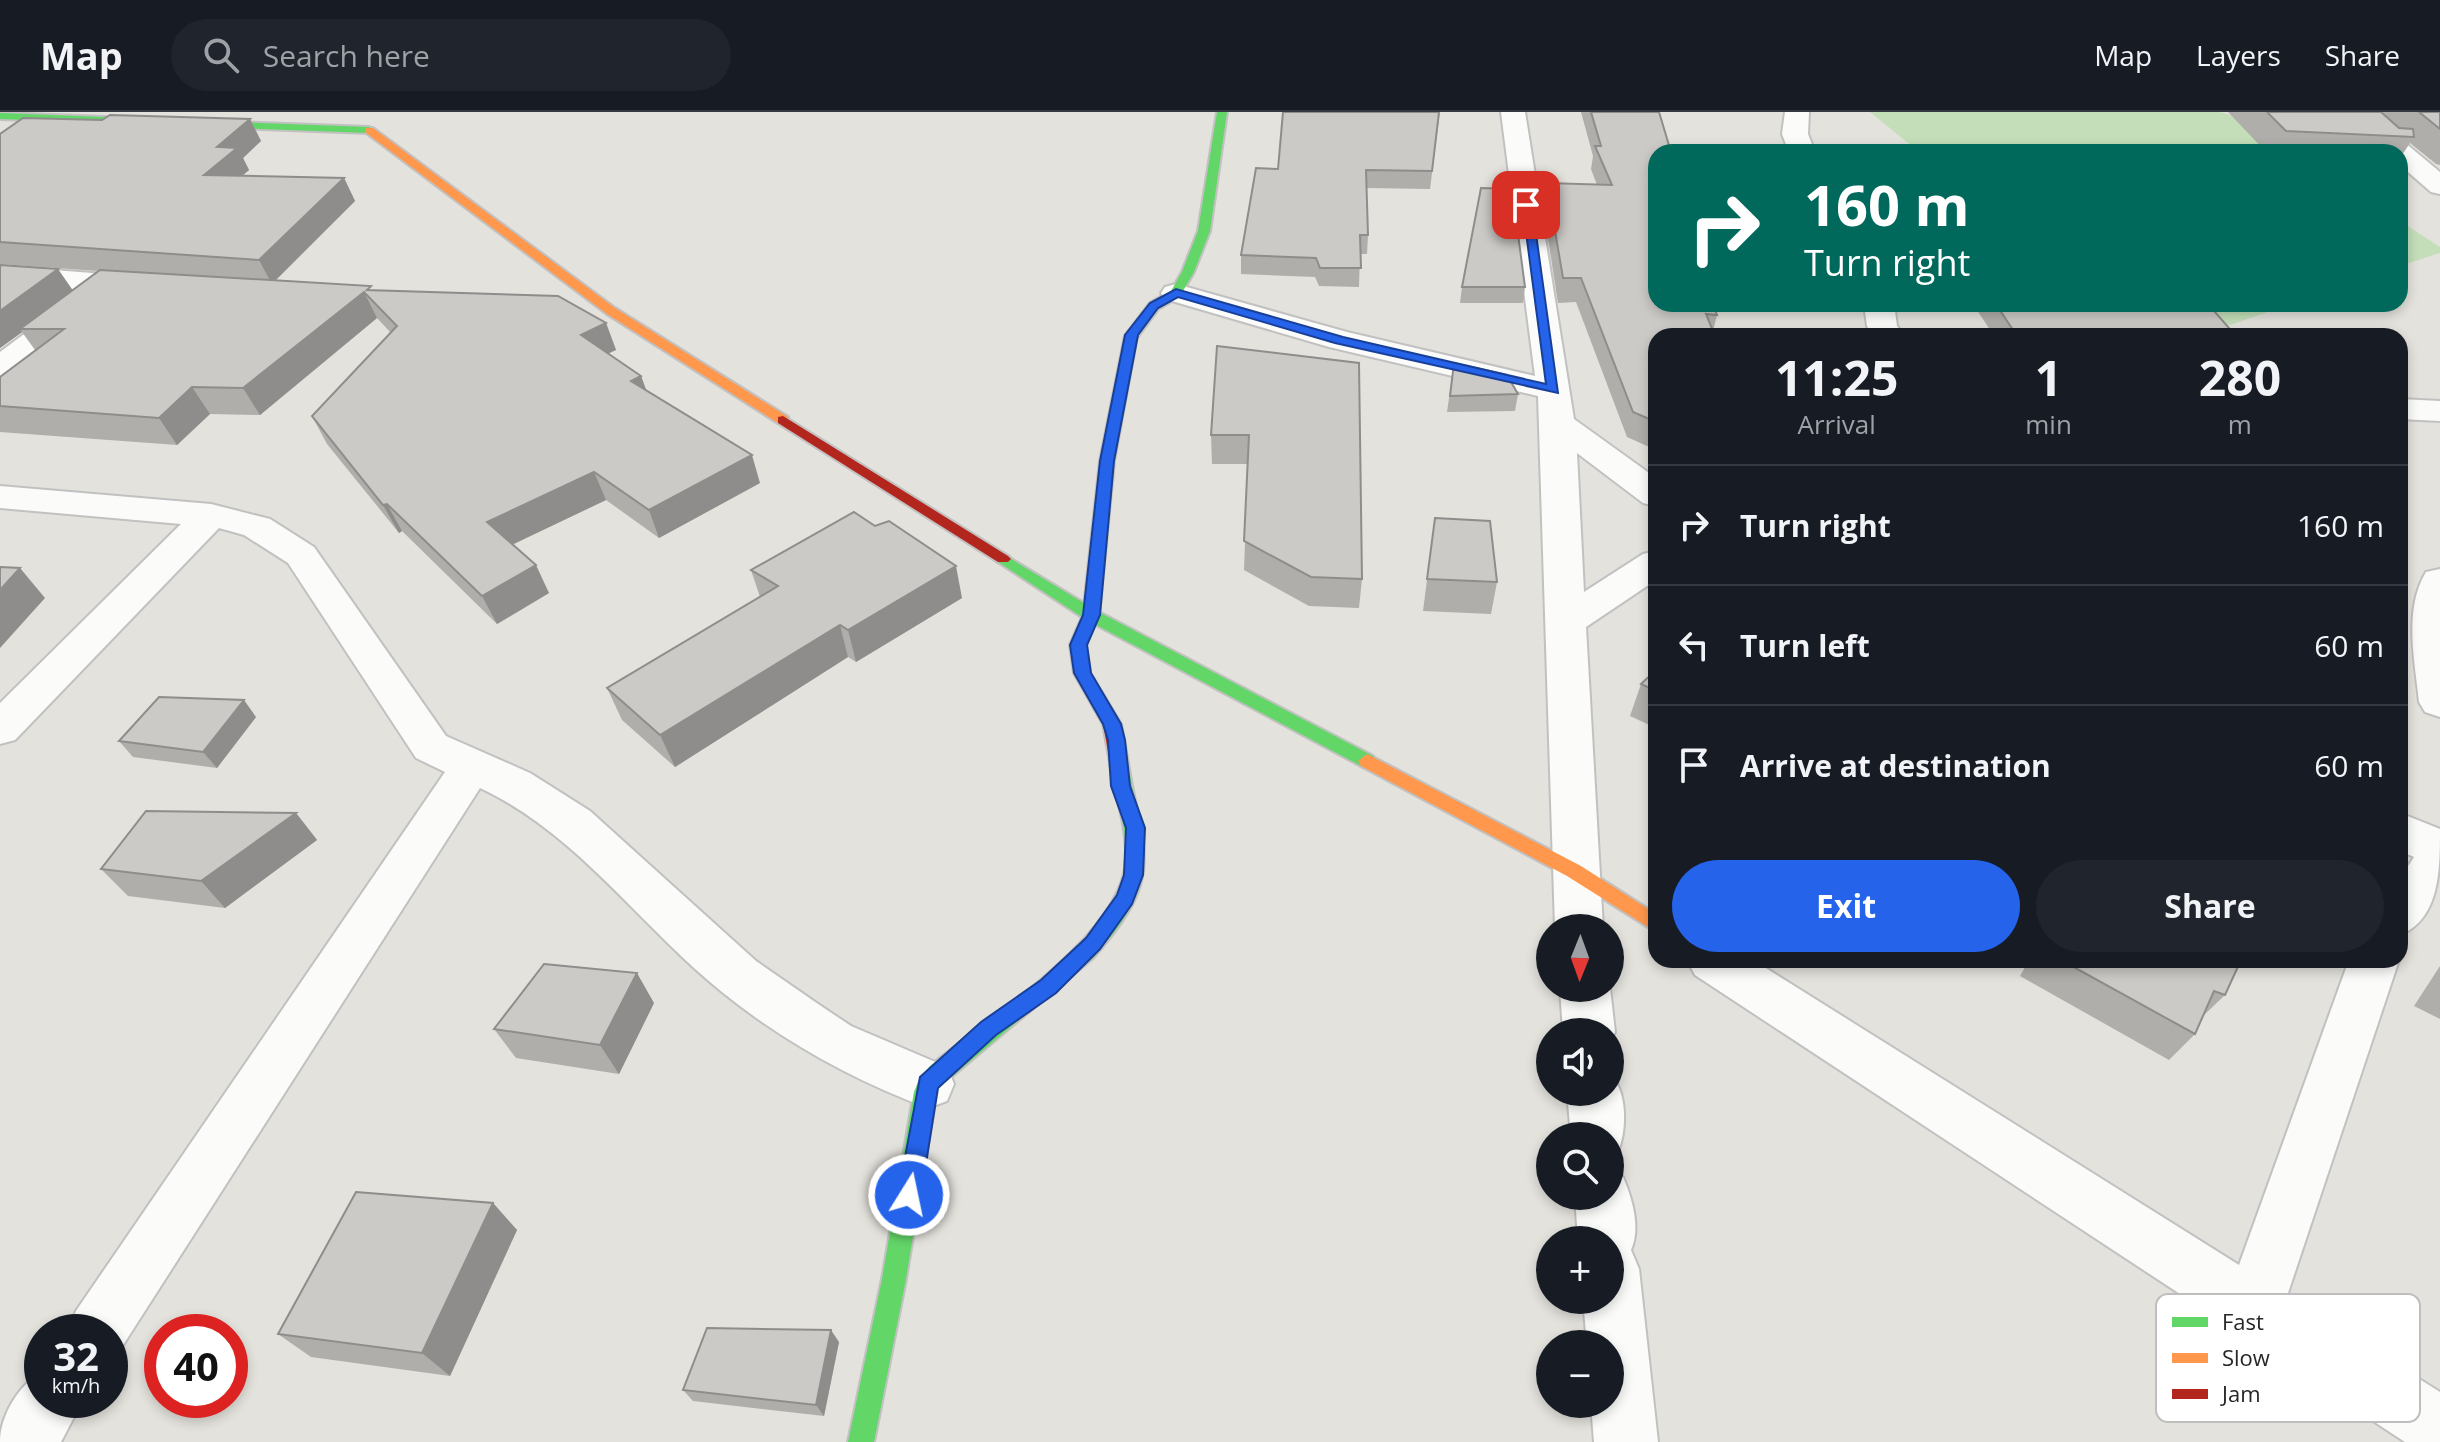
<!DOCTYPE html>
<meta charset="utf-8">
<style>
:root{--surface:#171b24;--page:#20242c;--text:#f1f3f6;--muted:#9ea1a6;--line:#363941;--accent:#2563eb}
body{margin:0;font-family:"Open Sans",sans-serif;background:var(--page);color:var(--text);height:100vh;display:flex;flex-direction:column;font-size:30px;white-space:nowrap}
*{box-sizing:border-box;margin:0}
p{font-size:26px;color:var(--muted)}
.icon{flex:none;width:44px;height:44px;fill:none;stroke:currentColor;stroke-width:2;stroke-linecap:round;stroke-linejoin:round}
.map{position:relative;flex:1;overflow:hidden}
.details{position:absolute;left:1648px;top:216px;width:760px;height:640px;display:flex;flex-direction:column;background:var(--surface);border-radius:24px;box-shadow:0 4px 12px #0003}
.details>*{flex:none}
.banner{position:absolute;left:1648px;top:32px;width:760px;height:168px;border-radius:24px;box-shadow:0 4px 12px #0003;background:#00695c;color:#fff;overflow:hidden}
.needle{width:52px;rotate:181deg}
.controls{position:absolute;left:1536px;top:802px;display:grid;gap:16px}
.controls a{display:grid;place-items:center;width:88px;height:88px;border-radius:50%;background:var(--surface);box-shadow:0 4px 12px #0003;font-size:40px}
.speed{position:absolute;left:24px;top:1202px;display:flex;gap:16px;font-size:40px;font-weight:700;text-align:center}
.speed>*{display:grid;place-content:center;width:104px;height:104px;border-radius:50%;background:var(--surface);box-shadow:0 4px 12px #0003;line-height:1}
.speed small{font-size:20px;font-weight:400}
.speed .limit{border:12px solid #d22;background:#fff;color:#111}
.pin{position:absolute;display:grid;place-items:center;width:68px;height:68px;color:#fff;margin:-34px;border-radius:16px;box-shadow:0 4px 12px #0006}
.me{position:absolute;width:88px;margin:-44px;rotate:10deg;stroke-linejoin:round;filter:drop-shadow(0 0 6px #0008)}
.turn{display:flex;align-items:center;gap:28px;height:168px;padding:0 24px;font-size:36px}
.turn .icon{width:104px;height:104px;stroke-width:2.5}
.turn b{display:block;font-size:56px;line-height:68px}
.eta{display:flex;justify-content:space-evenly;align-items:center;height:136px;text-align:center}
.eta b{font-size:48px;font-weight:700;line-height:56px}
.action{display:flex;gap:16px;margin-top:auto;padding:16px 24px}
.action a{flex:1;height:92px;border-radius:48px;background:var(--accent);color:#fff;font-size:32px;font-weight:700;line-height:92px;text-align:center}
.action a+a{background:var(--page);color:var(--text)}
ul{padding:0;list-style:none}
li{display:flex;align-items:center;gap:24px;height:120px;padding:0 24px;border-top:2px solid var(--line)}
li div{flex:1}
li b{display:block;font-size:30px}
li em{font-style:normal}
header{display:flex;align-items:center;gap:48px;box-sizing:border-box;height:112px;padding:0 40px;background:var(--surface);border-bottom:2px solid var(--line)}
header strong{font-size:38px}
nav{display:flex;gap:44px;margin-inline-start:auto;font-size:28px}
.search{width:560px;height:72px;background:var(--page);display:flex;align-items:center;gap:20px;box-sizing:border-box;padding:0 28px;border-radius:44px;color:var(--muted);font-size:30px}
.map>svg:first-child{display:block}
.green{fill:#c3deb8}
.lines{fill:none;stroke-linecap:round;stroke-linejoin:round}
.street-casing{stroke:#c2c1c1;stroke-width:4}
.fast-casing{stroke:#c2c1c1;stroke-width:4}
.slow-casing{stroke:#c2c1c1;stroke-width:4}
.jam-casing{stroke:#c2c1c1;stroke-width:4}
.street{fill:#fbfbfa;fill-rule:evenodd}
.fast{fill:#63d668;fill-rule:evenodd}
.slow{fill:#ff974d;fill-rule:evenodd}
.jam{fill:#b3261e;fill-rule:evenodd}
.wall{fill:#afaeaa}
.shaded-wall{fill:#8f8d8b}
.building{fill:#cccac6;stroke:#8f8d8b;stroke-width:2}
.route{fill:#2563eb;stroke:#184099;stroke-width:2}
.key{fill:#fff;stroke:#bebebe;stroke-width:2}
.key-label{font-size:22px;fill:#262626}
</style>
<header>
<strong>Map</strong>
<div class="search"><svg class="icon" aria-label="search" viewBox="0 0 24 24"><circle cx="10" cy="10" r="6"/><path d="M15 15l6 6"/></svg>Search here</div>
<nav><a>Map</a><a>Layers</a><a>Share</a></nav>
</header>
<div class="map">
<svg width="2440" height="1330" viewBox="0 0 2440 1330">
<rect width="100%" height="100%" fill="#e4e2dc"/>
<g class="green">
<path d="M1870 0H2219L2239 5 2293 40H1919Z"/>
<path d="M2400 109 2440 135V141L2400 154Z"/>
<path d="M2107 192H2291L2230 213 2112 196Z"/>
</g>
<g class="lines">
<g class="street-casing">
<g id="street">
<path d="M1501 0H1525L1574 307 1656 366V394L1643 391 1577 341 1584 480 1643 442 1656 439V468L1586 515 1603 816H1555L1538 284 1329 235 1165 187 1161 181 1165 175 1176 172 1347 220 1535 264Z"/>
<path d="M1785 0H1809L1808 22 1815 40H1789L1782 22Z"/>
<path d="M2341 0H2368L2440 60V82L2431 80 2400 53V40H2385Z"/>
<path d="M0 154 145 165 155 168 160 174 155 180 145 183 0 172Z"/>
<path d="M78 187 89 190 93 196 89 202 11 262 0 265V240L67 190Z"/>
<path d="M1864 192H1894L1897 214 1905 224H1873L1867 214Z"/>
<path d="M2400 287 2440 289V309L2400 307Z"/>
<path d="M0 374 211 392 270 407 314 435 446 624 530 661 590 699 756 849 818 892 851 914 947 955 954 972 947 989 928 996C853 968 784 930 722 880 639 813 578 722 480 676L118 1241 110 1245V1220H67L76 1199 445 660 416 646 288 451 244 423 219 416 15 628 0 632V591L181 412 0 396Z"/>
<path d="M2440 457V605L2425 600 2419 590C2415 549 2403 498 2426 460Z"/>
<path d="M2400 701 2440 717C2440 758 2440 807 2400 823V766L2414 745 2400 739Z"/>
<path d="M1687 848H1753L2239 1153 2349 848H2399L2287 1184 2440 1280V1330H2405L1695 863Z"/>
<path d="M1560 876H1610L1615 920 1610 930V920H1563Z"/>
<path d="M1610 962C1628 980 1627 1020 1617 1042L1610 1044V1024H1571L1567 980H1610Z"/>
<path d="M1610 1060 1623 1065C1632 1086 1641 1116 1631 1138L1639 1157 1658 1330H1594L1591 1292H1610V1232H1587L1583 1188H1610V1128H1578L1575 1084H1610Z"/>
<path d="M42 1261V1288H83L61 1330H0C0 1305 19 1271 42 1261Z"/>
</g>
</g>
<g class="fast-casing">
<g id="fast">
<path d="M1217 0H1227L1210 119 1194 160 1180 184 1158 197 1136 227H1126L1125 224 1150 191 1171 179 1182 160 1198 119Z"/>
<path d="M0 1 369 15 374 18 369 21 0 7Z"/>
<path d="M1003 442 1097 499 1373 644 1376 649 1367 656 1361 654 1085 507 998 450 995 447Z"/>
<path d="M1118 638 1127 645C1142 743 1168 761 1093 846L937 977 906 1167 874 1330H848L882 1167 914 980 920 965 930 954C986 908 1124 823 1126 747 1127 713 1114 679 1109 645Z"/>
</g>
</g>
<g class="slow-casing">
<g id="slow">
<path d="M365 16H373L615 196 788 305V311H778L607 202 365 20Z"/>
<path d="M1367 642 1581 754 1656 802V820L1567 764 1361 654 1358 649Z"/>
</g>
</g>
<g class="jam-casing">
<g id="jam">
<path d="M1131 220 1137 224 1114 349 1099 503 1086 533 1090 561 1121 612 1127 645 1118 652 1109 645 1103 612 1074 561 1070 533 1083 503 1100 349 1125 224Z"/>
<path d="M783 304 1008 444 1011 447 1008 450H998L778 311V305Z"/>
</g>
</g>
<use href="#street" class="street"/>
<use href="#fast" class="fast"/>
<use href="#slow" class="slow"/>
<use href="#jam" class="jam"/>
</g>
<g class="wall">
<path d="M1440 0 1430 77 1366 76 1368 123 1367 142H1360L1359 175 1319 174 1315 165 1241 162V143L1278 57Z"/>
<path d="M1581 0H1659L1656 40 1717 203 1713 219 1656 224V338L1627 325 1576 190 1558 191 1543 94 1547 71 1597 73 1591 57 1593 44Z"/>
<path d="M2228 0H2440V53L2436 52 2410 31 2400 46V40H2266Z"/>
<path d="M250 7 261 29 243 46 249 58 242 64 344 66 355 89 275 168 373 178 606 211 616 238 608 241 641 264 646 278 760 371 659 426 606 388 513 432 549 481 497 512 402 419 399 421 327 332 312 304 391 221 377 206 260 303 210 302 177 333 0 320V265L35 238 22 220 0 236V153L72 178 98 159 0 152V22Z"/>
<path d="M1462 175H1525L1523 191H1460Z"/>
<path d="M1973 192H2208L2236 224H1994Z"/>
<path d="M1217 234 1362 467 1359 496 1309 494 1244 458 1248 352H1212L1211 323Z"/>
<path d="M1454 251 1518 282 1515 299 1447 300Z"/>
<path d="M1435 406 1497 470 1491 502 1423 499Z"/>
<path d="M751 458 962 486 856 550 848 545 675 655 622 608 607 576 760 485Z"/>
<path d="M1656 558V616L1630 604 1641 572Z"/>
<path d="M256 605 217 656 133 645 119 629Z"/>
<path d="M296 701 317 728 225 796 128 784 101 757Z"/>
<path d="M2029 848H2241L2225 883 2203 904 2195 922 2169 948 2020 864Z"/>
<path d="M2440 854V907L2414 894Z"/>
<path d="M654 891 619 962 516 946 494 917Z"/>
<path d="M493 1091 517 1118 450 1264 311 1245 278 1222Z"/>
<path d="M839 1230 824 1304 693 1289 683 1278Z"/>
</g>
<g class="shaded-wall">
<path d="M250 7 261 29 243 46 249 58 217 85 204 63 217 35Z"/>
<path d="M344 66 355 89 272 172 259 148Z"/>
<path d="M58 157 74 180 20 217 22 220 0 236V199Z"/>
<path d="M364 180 377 206 260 303 243 276Z"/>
<path d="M606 211 616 238 592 249 581 223Z"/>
<path d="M641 264 651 291 631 269Z"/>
<path d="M192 275 210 302 177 333 159 306Z"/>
<path d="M752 343 760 371 659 426 649 398Z"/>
<path d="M594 360 606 388 501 438 487 410Z"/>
<path d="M387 392 402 419 399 421 383 393Z"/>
<path d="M536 453 549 481 497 512 482 484Z"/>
<path d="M956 454 962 486 856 550 848 518Z"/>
<path d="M20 456 45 486 0 536V478Z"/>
<path d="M840 513 848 545 675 655 660 623Z"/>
<path d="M244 588 256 605 217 656 203 640Z"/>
<path d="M296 701 317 728 225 796 201 769Z"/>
<path d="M637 861 654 891 619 962 600 933Z"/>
<path d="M493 1091 517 1118 450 1264 422 1241Z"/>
<path d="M831 1218 839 1230 824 1304 816 1293Z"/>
</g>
<g class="building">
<path d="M1283 0H1439L1432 59 1366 58 1368 123H1360L1361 156H1320L1316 146 1241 143 1256 56 1278 57Z"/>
<path d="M1591 0H1659L1671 40H1656V192H1713L1717 203 1706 202 1715 224H1656V310L1633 300 1581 166H1563L1547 71 1612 73 1595 34H1601Z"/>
<path d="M2267 0H2381L2399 16 2413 17 2414 25 2286 19Z"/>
<path d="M2419 0H2440V17Z"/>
<path d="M110 3 250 7 217 35 237 36 204 63 344 66 259 148 0 130V22L23 6 102 8Z"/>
<path d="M1481 76 1512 77 1525 175H1462Z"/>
<path d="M0 153 58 157 0 199Z"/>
<path d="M100 158 371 174 367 178 558 184 606 211 581 223 641 264 631 269 752 343 649 398 594 360 487 410 536 453 482 484 387 392 383 393 312 304 397 214 364 180 243 276 192 275 159 306 0 294V265L64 217H20Z"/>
<path d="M1996 192H2208L2236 224H2109L2037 222 2035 218H2013Z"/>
<path d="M1217 234 1359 251 1362 467 1311 465 1244 429 1249 323H1211Z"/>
<path d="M1454 251 1507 263 1518 282 1450 284Z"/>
<path d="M854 400 875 414 889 409 956 454 848 518 840 513 660 623 607 576 778 474 751 458Z"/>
<path d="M1435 406 1490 409 1497 470 1427 467Z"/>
<path d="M0 455 20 456 0 478Z"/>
<path d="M1656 558V579L1641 572Z"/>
<path d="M159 585 244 588 203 640 119 629Z"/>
<path d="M146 699 296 701 201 769 101 757Z"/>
<path d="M2061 848H2241L2225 883 2214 879 2195 922Z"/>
<path d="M544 852 637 861 600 933 494 917Z"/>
<path d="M356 1080 493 1091 422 1241 278 1222Z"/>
<path d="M707 1216 831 1218 816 1293 683 1278Z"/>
</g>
<path class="route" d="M1522 90 1532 93 1558 281 1335 231 1178 185 1158 196 1138 223 1114 349 1100 503 1087 533 1091 561 1121 612 1125 628 1130 674 1145 716 1143 763 1132 792 1100 837 1056 881 996 923 938 976 921 1083 917 1091 909 1094 901 1091 898 1083 920 965 981 910 1041 868 1086 826 1117 783 1124 763 1126 716 1111 674 1108 628 1103 612 1074 561 1070 533 1083 503 1100 349 1125 223 1150 191 1176 177 1343 225 1546 272Z"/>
<rect x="2156" y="1182" width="264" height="128" rx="12" class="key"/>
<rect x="2172" y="1205" width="36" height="10" fill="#63d668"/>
<rect x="2172" y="1241" width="36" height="10" fill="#ff974d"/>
<rect x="2172" y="1277" width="36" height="10" fill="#b3261e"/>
<g class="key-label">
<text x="2222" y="1218">Fast</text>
<text x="2222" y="1254">Slow</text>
<text x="2222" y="1290">Jam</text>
</g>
</svg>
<div class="controls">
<a><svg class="needle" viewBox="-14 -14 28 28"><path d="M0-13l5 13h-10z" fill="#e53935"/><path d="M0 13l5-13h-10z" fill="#9ea1a6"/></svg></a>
<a><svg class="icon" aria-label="sound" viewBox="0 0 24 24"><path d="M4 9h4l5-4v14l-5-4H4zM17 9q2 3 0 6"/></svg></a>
<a><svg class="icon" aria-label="search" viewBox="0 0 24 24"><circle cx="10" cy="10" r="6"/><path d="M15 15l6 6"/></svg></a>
<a>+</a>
<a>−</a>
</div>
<div class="speed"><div>32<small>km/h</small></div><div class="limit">40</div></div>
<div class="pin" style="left:1526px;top:93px;background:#d93025"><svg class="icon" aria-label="arrive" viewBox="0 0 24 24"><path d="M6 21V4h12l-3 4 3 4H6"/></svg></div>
<svg class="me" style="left:909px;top:1083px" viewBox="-20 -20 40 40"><circle r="17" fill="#2563eb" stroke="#fff" stroke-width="3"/><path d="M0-11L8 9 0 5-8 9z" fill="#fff"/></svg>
<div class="banner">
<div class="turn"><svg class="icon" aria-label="right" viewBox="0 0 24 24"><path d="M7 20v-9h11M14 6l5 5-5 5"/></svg><div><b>160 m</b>Turn right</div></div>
</div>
<section class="details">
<div class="eta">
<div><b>11:25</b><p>Arrival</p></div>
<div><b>1</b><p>min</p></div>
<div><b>280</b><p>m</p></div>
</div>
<ul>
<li><svg class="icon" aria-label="right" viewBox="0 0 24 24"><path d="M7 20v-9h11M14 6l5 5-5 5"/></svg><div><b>Turn right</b></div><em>160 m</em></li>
<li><svg class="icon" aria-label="left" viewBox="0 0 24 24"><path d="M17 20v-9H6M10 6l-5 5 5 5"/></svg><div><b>Turn left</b></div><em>60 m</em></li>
<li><svg class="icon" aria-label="arrive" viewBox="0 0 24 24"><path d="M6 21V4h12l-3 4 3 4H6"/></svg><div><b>Arrive at destination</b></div><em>60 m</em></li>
</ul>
<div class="action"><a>Exit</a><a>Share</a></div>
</section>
</div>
